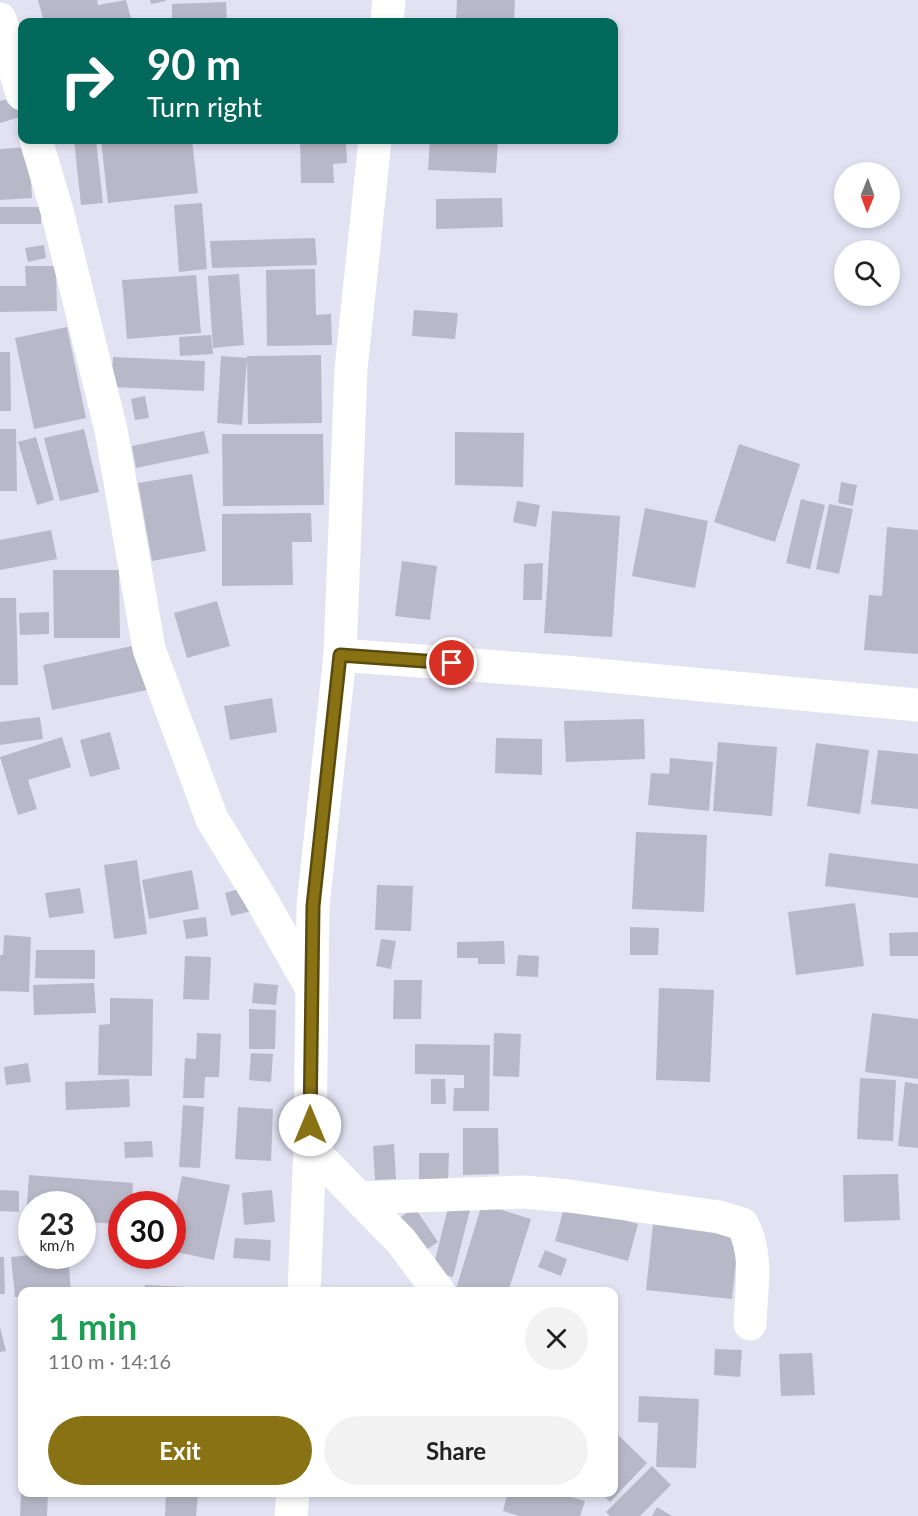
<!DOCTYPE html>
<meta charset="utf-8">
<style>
:root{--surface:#fff;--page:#f2f2f2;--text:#222;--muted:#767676;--accent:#897214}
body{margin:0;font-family:Lato,sans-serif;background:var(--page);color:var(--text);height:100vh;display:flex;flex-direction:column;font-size:22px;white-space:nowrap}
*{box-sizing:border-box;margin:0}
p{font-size:20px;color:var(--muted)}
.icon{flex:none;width:33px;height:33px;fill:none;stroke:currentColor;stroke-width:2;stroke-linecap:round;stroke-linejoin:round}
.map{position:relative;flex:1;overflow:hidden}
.details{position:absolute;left:18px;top:1287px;width:600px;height:210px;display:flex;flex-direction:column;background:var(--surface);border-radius:12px;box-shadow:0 3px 9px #0003}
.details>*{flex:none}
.banner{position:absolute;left:18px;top:18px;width:600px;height:126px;border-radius:12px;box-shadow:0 3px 9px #0003;background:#00695c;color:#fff;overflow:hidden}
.needle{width:39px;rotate:181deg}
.fabs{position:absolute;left:834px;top:162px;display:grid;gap:12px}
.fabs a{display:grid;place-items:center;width:66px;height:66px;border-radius:50%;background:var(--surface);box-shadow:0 3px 9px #0003;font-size:30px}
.speed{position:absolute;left:18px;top:1191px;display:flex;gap:12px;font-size:30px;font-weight:700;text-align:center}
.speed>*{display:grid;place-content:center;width:78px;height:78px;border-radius:50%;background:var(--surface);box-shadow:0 3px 9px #0003;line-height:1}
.speed small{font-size:15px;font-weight:400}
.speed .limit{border:9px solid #d22;background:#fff;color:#111}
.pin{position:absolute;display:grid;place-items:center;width:51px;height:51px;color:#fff;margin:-26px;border:3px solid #fff;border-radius:50%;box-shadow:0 2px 6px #0007}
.me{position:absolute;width:66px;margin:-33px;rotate:0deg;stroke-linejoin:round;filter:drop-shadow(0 0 4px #0008)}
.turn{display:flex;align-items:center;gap:21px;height:126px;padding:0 30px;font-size:27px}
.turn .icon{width:78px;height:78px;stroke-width:2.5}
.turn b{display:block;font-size:42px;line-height:51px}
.round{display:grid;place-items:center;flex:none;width:63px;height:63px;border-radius:32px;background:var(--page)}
.head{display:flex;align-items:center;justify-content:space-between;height:102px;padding:0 30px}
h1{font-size:36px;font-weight:700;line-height:45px;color:#1e9e55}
.primary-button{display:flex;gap:12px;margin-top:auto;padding:12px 30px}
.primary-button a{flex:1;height:69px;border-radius:36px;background:var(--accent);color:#fff;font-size:24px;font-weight:700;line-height:69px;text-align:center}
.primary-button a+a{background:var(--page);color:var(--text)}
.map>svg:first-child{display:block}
.building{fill:#b9b8c8}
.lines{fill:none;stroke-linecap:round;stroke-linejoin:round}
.street{stroke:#fff;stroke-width:33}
.route-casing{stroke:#594a0d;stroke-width:15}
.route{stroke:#897214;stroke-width:10}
</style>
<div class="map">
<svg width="918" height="1516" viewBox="0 0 918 1516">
<rect width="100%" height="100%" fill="#e3e2f3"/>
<g class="building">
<path d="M38 0H97L98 5 126 0 132 22H44Z"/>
<path d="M150 0H166V1L151 4Z"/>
<path d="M457 0H515L514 22H456Z"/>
<path d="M226 2 227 22H172V4Z"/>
<path d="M15 97 20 117 0 123V101Z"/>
<path d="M74 140H96L103 203 81 205Z"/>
<path d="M101 140H192L198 193 108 203Z"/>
<path d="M300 140H346L347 163 333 164 334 183H301Z"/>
<path d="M430 140H498L496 173 428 170Z"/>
<path d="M29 147 32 198 0 200V149Z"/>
<path d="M502 198 503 227 436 229V199Z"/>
<path d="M202 203 207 269 179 272 174 205Z"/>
<rect x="0" y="207" width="41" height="17"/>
<path d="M315 238 317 265 212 268 210 241Z"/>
<path d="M44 245 46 258 28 262 25 248Z"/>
<path d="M25 266H56L57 311 0 312V286H26Z"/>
<path d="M315 269 316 315 331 314 332 345 267 346 266 270Z"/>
<path d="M239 274 244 345 213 348 208 276Z"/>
<path d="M196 275 201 333 127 339 122 280Z"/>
<path d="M414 310 458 313 455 339 412 336Z"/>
<path d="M67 327 86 418 34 429 15 338Z"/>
<path d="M211 335 213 354 180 356 179 337Z"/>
<path d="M0 352H10L11 411H0Z"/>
<path d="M321 355 322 423 248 424 247 356Z"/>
<path d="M221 356 247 358 242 425 217 423Z"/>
<path d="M113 357 205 361 204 391 111 387Z"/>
<path d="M145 396 149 418 135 420 131 399Z"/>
<path d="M0 429H16L17 491H0Z"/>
<path d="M84 429 99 492 60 501 44 438Z"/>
<path d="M204 431 209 453 136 468 132 446Z"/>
<path d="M455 432 524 433 523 487 455 485Z"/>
<path d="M222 434H323L324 505 223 506Z"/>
<path d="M36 437 54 500 37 505 18 442Z"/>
<path d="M739 444 800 464 775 542 714 522Z"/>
<path d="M192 474 206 551 152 561 138 483Z"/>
<path d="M841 482 857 485 853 506 838 503Z"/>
<path d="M801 499 825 505 810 569 786 563Z"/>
<path d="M517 501 540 505 536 527 513 522Z"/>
<path d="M829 504 853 509 839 574 816 569Z"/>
<path d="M645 508 708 521 695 588 632 576Z"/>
<path d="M552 511 620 516 612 637 544 633Z"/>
<path d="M311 513 312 542H292L293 585 222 586V514Z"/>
<path d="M887 527 918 530V654L864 650 869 595 882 596Z"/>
<path d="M51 530 57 559 0 570V540Z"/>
<path d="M402 561 437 566 430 620 395 616Z"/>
<path d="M543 563 542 600H523L524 564Z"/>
<path d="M53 570H119L120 638H54Z"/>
<path d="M0 598H16L18 685H0Z"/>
<path d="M217 601 230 646 187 658 174 613Z"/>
<path d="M49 612V634L20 635 19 613Z"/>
<path d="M137 645 147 690 52 710 43 665Z"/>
<path d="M272 698 277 732 230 740 224 706Z"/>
<path d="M40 717 43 739 0 745V722Z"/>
<path d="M644 719 645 759 566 762 564 721Z"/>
<path d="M110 732 120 769 90 777 80 740Z"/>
<path d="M62 737 71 767 28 780 37 809 18 815 0 757Z"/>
<path d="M496 738 542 739V775L495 773Z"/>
<path d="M718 742 777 747 772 816 713 811Z"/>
<path d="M816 743 869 750 860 814 807 806Z"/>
<path d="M878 750 918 754V809L871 804Z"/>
<path d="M670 758 713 762 709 811 648 805 651 773 669 774Z"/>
<path d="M636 832 707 835 704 912 632 909Z"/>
<path d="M829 853 918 864V898L825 886Z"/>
<path d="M137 860 147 934 114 939 104 865Z"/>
<path d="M192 870 199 909 149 919 142 880Z"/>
<path d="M253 885 260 909 231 916 225 893Z"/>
<path d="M377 885 413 886 411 931 375 930Z"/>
<path d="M80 888 84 913 49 918 45 893Z"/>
<path d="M855 903 864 966 796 975 788 912Z"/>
<path d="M206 917 208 936 186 939 183 920Z"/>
<path d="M630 927 659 928 658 955H630Z"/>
<path d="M918 932V956H890L889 933Z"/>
<path d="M4 935 31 937 29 992 0 991V955H3Z"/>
<path d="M381 939 396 941 391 969 376 966Z"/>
<path d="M504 941 505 964H478V958H457V942Z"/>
<path d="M36 950H95V979L35 978Z"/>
<path d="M518 955 539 956 538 977 516 976Z"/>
<path d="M185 956 211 957 209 1000 183 999Z"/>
<path d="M394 980H422L421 1019H393Z"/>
<path d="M94 983 96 1013 34 1015 33 985Z"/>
<path d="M254 983 278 985 276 1005 252 1003Z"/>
<path d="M659 988 714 990 710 1082 656 1080Z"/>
<path d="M110 998 153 999 152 1076 98 1075 99 1025 110 1024Z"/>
<path d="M249 1009 276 1010 275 1049H249Z"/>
<path d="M872 1013 918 1019V1079L865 1072Z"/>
<path d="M197 1033 221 1034 219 1077H205L204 1098H183L185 1058 196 1059Z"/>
<path d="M494 1033 521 1034 519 1077 493 1076Z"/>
<path d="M415 1044 490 1045 489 1111H453L454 1088H464V1075L415 1074Z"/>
<path d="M251 1053 273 1054 271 1082 249 1080Z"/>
<path d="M28 1063 31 1082 6 1085 4 1067Z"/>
<path d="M860 1078 896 1080 893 1141 857 1139Z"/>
<path d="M129 1079 130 1107 66 1110 65 1082Z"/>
<path d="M431 1079H445L446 1104H431Z"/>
<path d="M905 1082 918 1084V1148L898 1146Z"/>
<path d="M183 1105 204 1107 200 1168 179 1167Z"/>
<path d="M238 1107 273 1109 271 1161 235 1159Z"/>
<path d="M463 1128H498L499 1174 463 1175Z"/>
<path d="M152 1141 153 1157 125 1158 124 1142Z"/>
<path d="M394 1144 396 1179 375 1180 373 1146Z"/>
<path d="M419 1153H449L448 1183H419Z"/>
<path d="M898 1174 900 1220 844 1222 843 1175Z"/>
<path d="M29 1175 133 1183 132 1204H122V1224L82 1222V1204H32V1218L26 1217Z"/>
<path d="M182 1176 230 1185 214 1260 172 1251V1224Z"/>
<path d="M0 1190 19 1191V1212L0 1211Z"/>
<path d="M272 1190 275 1222 244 1225 242 1193Z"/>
<path d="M451 1196 472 1202 453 1277 432 1272Z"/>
<path d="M482 1204 531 1219 508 1292H455Z"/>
<path d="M565 1204 638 1224 628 1261 555 1241Z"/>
<path d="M415 1208 438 1242 417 1256 394 1221Z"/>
<path d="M653 1224 739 1233 732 1299 646 1290Z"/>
<path d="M235 1238 271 1240 270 1261 233 1258Z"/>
<path d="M545 1250 567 1259 561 1276 538 1267Z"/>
<path d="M32 1255 68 1256 71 1292H22V1297H15L11 1257Z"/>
<path d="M0 1257H4L5 1294H0Z"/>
<path d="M145 1285 210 1288V1292H145Z"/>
<path d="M0 1327 6 1351 0 1352Z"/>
<path d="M715 1349 742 1350 740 1377 714 1375Z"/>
<path d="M812 1353 815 1395 781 1396 779 1354Z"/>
<path d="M639 1396 699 1399 696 1468 656 1467 658 1423 638 1422Z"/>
<path d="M614 1431 647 1463 610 1502 600 1492H614Z"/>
<path d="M652 1466 671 1485 640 1516H610L606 1512Z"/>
<path d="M21 1492H48L47 1516H20Z"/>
<path d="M166 1492H198L196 1516H165Z"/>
<path d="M508 1492H553L585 1501 580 1516H519L503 1511Z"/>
<path d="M657 1507 672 1516H652Z"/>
</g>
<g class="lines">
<g class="street">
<path d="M0 19 22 94"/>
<path d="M387 22 389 0"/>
<path d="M36 140 57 211 111 430 149 649 212 819 258 894 311 987"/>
<path d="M340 655 351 369 375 140"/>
<path d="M310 1148 401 1241 439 1292"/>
<path d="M359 1198 524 1192 569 1196 719 1217 742 1224C759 1254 751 1290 750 1324"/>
<path d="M304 1292 310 1148 313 906 340 655 564 672 918 705"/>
<path d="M291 1516 293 1492"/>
</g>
</g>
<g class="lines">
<g class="route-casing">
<path id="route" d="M310 1125 313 906 340 655 452 663"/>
</g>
<use href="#route" class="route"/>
</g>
</svg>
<div class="fabs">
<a><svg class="needle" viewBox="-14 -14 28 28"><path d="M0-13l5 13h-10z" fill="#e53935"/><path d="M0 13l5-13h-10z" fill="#767676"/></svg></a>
<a><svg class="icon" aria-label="search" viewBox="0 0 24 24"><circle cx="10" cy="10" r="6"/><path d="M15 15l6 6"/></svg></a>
</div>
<div class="speed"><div>23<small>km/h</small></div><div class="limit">30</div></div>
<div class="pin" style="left:452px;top:663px;background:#d93025"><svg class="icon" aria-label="arrive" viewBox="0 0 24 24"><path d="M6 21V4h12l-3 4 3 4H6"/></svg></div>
<svg class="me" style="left:310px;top:1125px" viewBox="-20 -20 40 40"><circle r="19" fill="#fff"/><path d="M0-13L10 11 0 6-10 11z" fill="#897214"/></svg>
<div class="banner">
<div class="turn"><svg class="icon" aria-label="right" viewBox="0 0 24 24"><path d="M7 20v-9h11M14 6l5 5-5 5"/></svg><div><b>90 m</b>Turn right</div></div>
</div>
<section class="details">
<div class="head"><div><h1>1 min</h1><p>110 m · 14:16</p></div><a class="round"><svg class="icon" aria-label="close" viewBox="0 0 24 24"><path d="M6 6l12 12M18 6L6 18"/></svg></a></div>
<div class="primary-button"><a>Exit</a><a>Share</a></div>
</section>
</div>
